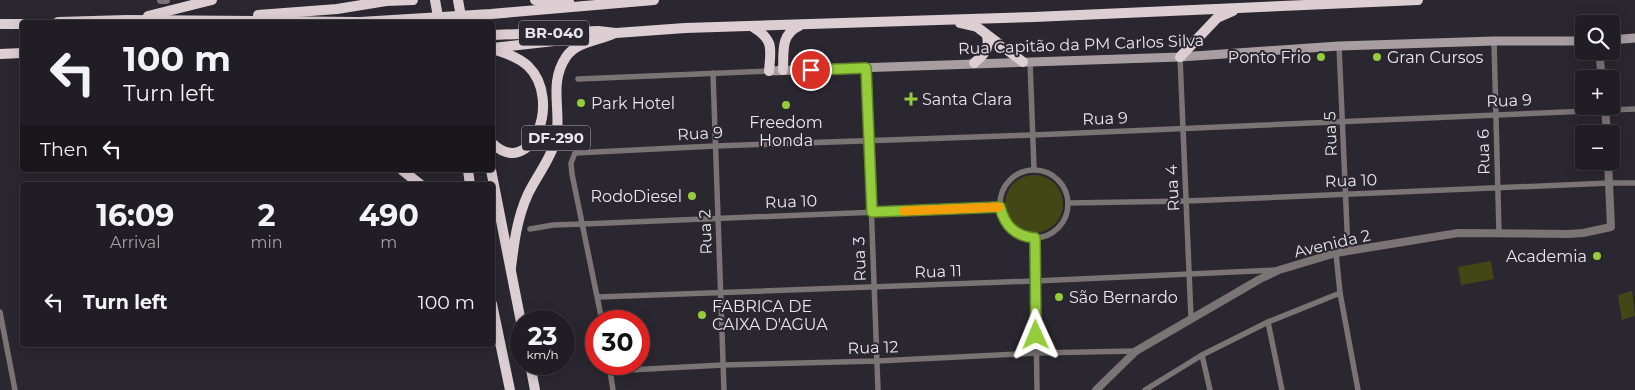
<!DOCTYPE html>
<meta charset="utf-8">
<style>
:root{--surface:#201d24;--page:#2d2a31;--text:#f1f3f6;--muted:#a2a2a6;--line:#3d3b41}
body{margin:0;font-family:Montserrat,sans-serif;background:var(--page);color:var(--text);height:100vh;display:flex;flex-direction:column;font-size:19px;white-space:nowrap}
*{box-sizing:border-box;margin:0}
p{font-size:16px;color:var(--muted)}
.icon{flex:none;width:28px;height:28px;fill:none;stroke:currentColor;stroke-width:2;stroke-linecap:round;stroke-linejoin:round}
.map{position:relative;flex:1;overflow:hidden}
.side{position:absolute;left:20px;top:182px;width:475px;height:165px;display:flex;flex-direction:column;background:var(--surface);border-radius:5px;box-shadow:0 2px 12px #0003,0 0 0 1px var(--line)}
.side>*{flex:none}
.hud{position:absolute;left:20px;top:20px;width:475px;height:152px;border-radius:5px;box-shadow:0 2px 12px #0003,0 0 0 1px var(--line);background:#201d24;color:var(--text);overflow:hidden}
.buttons{position:absolute;left:1575px;top:15px;display:grid;gap:10px}
.buttons a{display:grid;place-items:center;width:45px;height:45px;border-radius:5px;background:var(--surface);box-shadow:0 2px 12px #0003,0 0 0 1px var(--line);font-size:25px}
.speed{position:absolute;left:510px;top:310px;display:flex;gap:10px;font-size:25px;font-weight:700;text-align:center}
.speed>*{display:grid;place-content:center;width:65px;height:65px;border-radius:50%;background:var(--surface);box-shadow:0 2px 12px #0003,0 0 0 1px var(--line);line-height:1}
.speed small{font-size:12px;font-weight:400}
.speed .limit{border:8px solid #d22;background:#fff;color:#111}
.pin{position:absolute;display:grid;place-items:center;width:42px;height:42px;color:#fff;margin:-21px;border:2px solid #fff;border-radius:50%;box-shadow:0 1px 5px #0007}
.me{position:absolute;width:55px;margin:-28px;rotate:359deg;stroke-linejoin:round;filter:drop-shadow(0 0 4px #0008)}
.turn{display:flex;align-items:center;gap:18px;height:105px;padding:0 20px;font-size:22px}
.turn .icon{width:65px;height:65px;stroke-width:2.5}
.turn b{display:block;font-size:35px;line-height:42px}
.then{display:flex;align-items:center;height:48px;padding:0 20px;background:#0003;gap:10px;font-size:19px}
.eta{display:flex;justify-content:space-evenly;align-items:center;height:85px;text-align:center}
.eta b{font-size:30px;font-weight:700;line-height:35px}
ul{padding:0;list-style:none}
li{display:flex;align-items:center;gap:15px;height:70px;padding:0 20px}
li div{flex:1}
li b{display:block;font-size:19px}
li em{font-style:normal}
.map>svg:first-child{display:block}
.green{fill:#434615}
.lines{fill:none;stroke-linecap:round;stroke-linejoin:round}
.minor{stroke:#7a7475;stroke-width:5.5}
.tertiary{stroke:#7a7475;stroke-width:8}
.secondary{stroke:#a89ea1;stroke-width:9}
.trunk{stroke:#dcced2;stroke-width:10}
.route-casing{stroke:#608527;stroke-width:12}
.route{stroke:#94cc3c;stroke-width:9}
.slow{stroke:#f59e0b;stroke-width:9}
.poi-dot{fill:#94cc3c;stroke:#2b2730;stroke-width:2}
.labels{text-anchor:middle;stroke-width:4;stroke-linejoin:round;paint-order:stroke}
.shield{fill:#2b2730;stroke:#afacb4;stroke-width:1}
.shield-label{font-size:15px;font-weight:bold;fill:#e8e5ec}
.street-label{font-size:16px;fill:#e8e5ec;stroke:#2b2730}
.poi-label{font-size:16px;fill:#e8e5ec;stroke:#2b2730;text-anchor:start}
</style>
<div class="map">
<svg width="1635" height="390" viewBox="0 0 1635 390">
<rect width="100%" height="100%" fill="#2b2730"/>
<g class="green">
<circle cx="1034" cy="204" r="29"/>
<path d="M1491 261 1494 279 1461 285 1458 267Z"/>
<path d="M1632 291 1635 316 1622 320 1618 295Z"/>
</g>
<g class="lines">
<g class="minor">
<path d="M1494 41 1499 233"/>
<path d="M1339 46 1348 251"/>
<path d="M1180 57 1191 318"/>
<path d="M1030 61 1034 169"/>
<path d="M866 67 878 390"/>
<path d="M713 73 724 390"/>
<path d="M578 79 769 71"/>
<circle cx="1034" cy="204" r="34"/>
<path d="M1068 203 1187 201 1610 183H1635"/>
<path d="M530 229 553 225 583 224 1000 207"/>
<path d="M1035 238 1037 390"/>
<path d="M1336 253 1340 293 1358 390"/>
<path d="M598 297 1035 281 1277 270"/>
<path d="M0 312 15 390"/>
<path d="M602 321 572 174 571 163 575 153 715 146 1033 135 1635 109"/>
<path d="M1268 322 1282 390"/>
<path d="M1202 355 1210 390"/>
<path d="M609 364 613 390"/>
<path d="M610 371 723 365 877 361 1036 353 1136 351"/>
<path d="M1145 390 1202 355 1268 322 1340 293"/>
</g>
<g class="tertiary">
<path d="M161 0H166"/>
<path d="M1599 51 1602 79"/>
<path d="M1605 106 1607 134"/>
<path d="M1096 390 1136 351 1260 279 1279 270 1336 253 1458 233 1568 234 1583 233 1611 227 1608 161"/>
</g>
<g class="secondary">
<path d="M1611 40 1635 38"/>
<path d="M769 71 1180 57 1339 46 1494 41H1584"/>
</g>
<g class="trunk">
<path d="M435 0 439 22"/>
<path d="M458 0 462 22"/>
<path d="M535 0 569 2"/>
<path d="M258 15 337 9 386 1 413 0"/>
<path d="M148 16 212 0"/>
<path d="M58 22 127 20 360 22 491 14 654 0"/>
<path d="M960 23 977 27 1023 62"/>
<path d="M0 24H22"/>
<path d="M753 27C774 40 771 48 769 71"/>
<path d="M492 35 598 31 616 33 685 28 1034 17 1418 0"/>
<path d="M493 48 581 38"/>
<path d="M492 49C505 53 518 57 528 66 563 100 531 181 492 143"/>
<path d="M0 54 22 53"/>
<path d="M1180 57 1217 18 1233 11"/>
<path d="M974 63C984 55 990 49 987 36"/>
<path d="M783 70C784 52 780 35 799 26"/>
<path d="M402 170 421 185"/>
<path d="M468 170 470 185"/>
<path d="M491 170 521 322"/>
<path d="M511 268C514 243 517 218 528 194 536 177 552 157 556 139 562 111 548 84 566 57 576 42 597 41 613 34"/>
<path d="M492 304 510 390"/>
<path d="M530 364 535 390"/>
</g>
</g>
<g class="lines">
<g class="route-casing">
<path id="route" d="M811 70 866 68 872 212 1000 207C1005 226 1015 236 1035 238L1036 335"/>
</g>
<use href="#route" class="route"/>
<path class="slow" d="M904 211 999 207"/>
</g>
<g class="poi-dot">
<circle cx="1321" cy="57" r="5"/>
<circle cx="1377" cy="57" r="5"/>
<path d="M908.5 91.5h5v5h5v5h-5v5h-5v-5h-5v-5h5z"/>
<circle cx="581" cy="103" r="5"/>
<circle cx="786" cy="105" r="5"/>
<circle cx="692" cy="196" r="5"/>
<circle cx="1597" cy="256" r="5"/>
<circle cx="1059" cy="297" r="5"/>
<circle cx="702" cy="315" r="5"/>
</g>
<g class="labels">
<g class="shield">
<rect x="519" y="20.5" width="70" height="25" rx="4"/>
<rect x="522" y="125.5" width="68" height="25" rx="4"/>
</g>
<g class="shield-label">
<text x="554" y="38">BR-040</text>
<text x="556" y="143">DF-290</text>
</g>
<g class="street-label">
<text transform="translate(1081 44) rotate(-2)" y="6">Rua Capitão da PM Carlos Silva</text>
<text transform="translate(1509 100) rotate(-2)" y="6">Rua 9</text>
<text transform="translate(1105 118) rotate(-2)" y="6">Rua 9</text>
<text transform="translate(700 133) rotate(-3)" y="6">Rua 9</text>
<text transform="translate(1330 134) rotate(-92)" y="6">Rua 5</text>
<text transform="translate(1483 152) rotate(-91)" y="6">Rua 6</text>
<text transform="translate(1351 180) rotate(-2)" y="6">Rua 10</text>
<text transform="translate(1172 188) rotate(-93)" y="6">Rua 4</text>
<text transform="translate(791 201) rotate(-2)" y="6">Rua 10</text>
<text transform="translate(705 232) rotate(-92)" y="6">Rua 2</text>
<text transform="translate(1332 243) rotate(-13)" y="6">Avenida 2</text>
<text transform="translate(859 259) rotate(-92)" y="6">Rua 3</text>
<text transform="translate(938 271) rotate(-2)" y="6">Rua 11</text>
<text transform="translate(873 347) rotate(-2)" y="6">Rua 12</text>
</g>
<g class="poi-label">
<text x="1311" y="63" text-anchor="end">Ponto Frio</text>
<text x="1387" y="63">Gran Cursos</text>
<text x="922" y="105">Santa Clara</text>
<text x="591" y="109">Park Hotel</text>
<text x="786" y="128" text-anchor="middle">Freedom<tspan x="786" dy="18">Honda</tspan></text>
<text x="682" y="202" text-anchor="end">RodoDiesel</text>
<text x="1587" y="262" text-anchor="end">Academia</text>
<text x="1069" y="303">São Bernardo</text>
<text x="712" y="312">FABRICA DE<tspan x="712" dy="18">CAIXA D'AGUA</tspan></text>
</g>
</g>
</svg>
<div class="buttons">
<a><svg class="icon" aria-label="search" viewBox="0 0 24 24"><circle cx="10" cy="10" r="6"/><path d="M15 15l6 6"/></svg></a>
<a>+</a>
<a>−</a>
</div>
<div class="speed"><div>23<small>km/h</small></div><div class="limit">30</div></div>
<div class="pin" style="left:811px;top:70px;background:#d93025"><svg class="icon" aria-label="arrive" viewBox="0 0 24 24"><path d="M6 21V4h12l-3 4 3 4H6"/></svg></div>
<svg class="me" style="left:1036px;top:335px" viewBox="-20 -20 40 40"><path d="M0-17L14 15 0 8-14 15z" fill="#94cc3c" stroke="#fff" stroke-width="4"/></svg>
<div class="hud">
<div class="turn"><svg class="icon" aria-label="left" viewBox="0 0 24 24"><path d="M17 20v-9H6M10 6l-5 5 5 5"/></svg><div><b>100 m</b>Turn left</div></div>
<div class="then">Then<svg class="icon" aria-label="left" viewBox="0 0 24 24"><path d="M17 20v-9H6M10 6l-5 5 5 5"/></svg></div>
</div>
<section class="side">
<div class="eta">
<div><b>16:09</b><p>Arrival</p></div>
<div><b>2</b><p>min</p></div>
<div><b>490</b><p>m</p></div>
</div>
<ul>
<li><svg class="icon" aria-label="left" viewBox="0 0 24 24"><path d="M17 20v-9H6M10 6l-5 5 5 5"/></svg><div><b>Turn left</b></div><em>100 m</em></li>
</ul>
</section>
</div>
